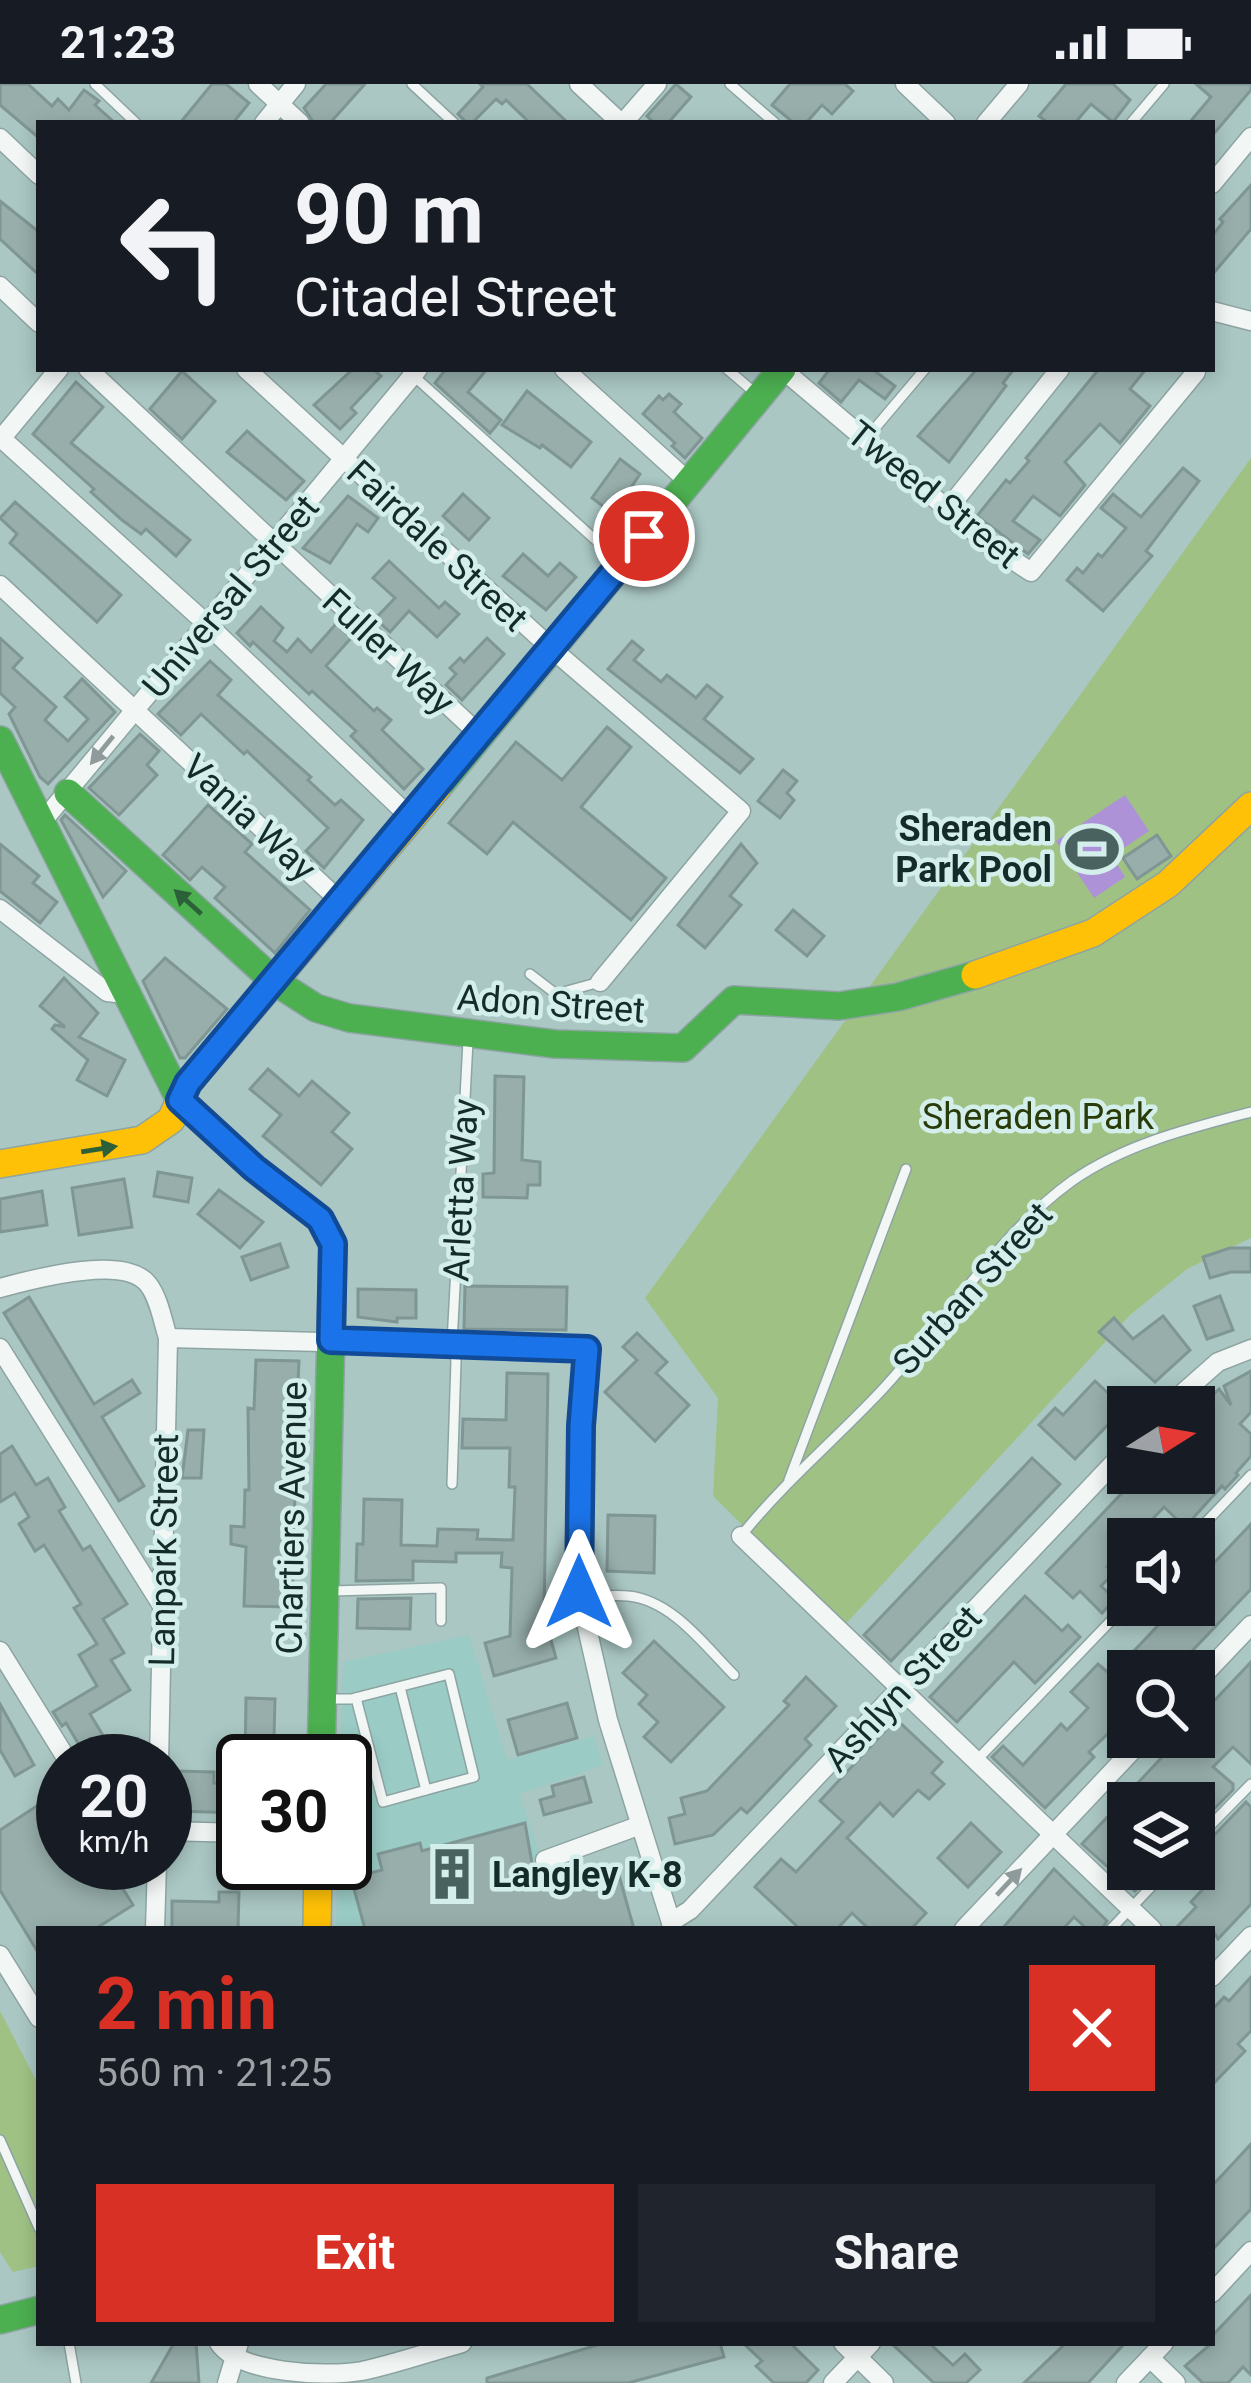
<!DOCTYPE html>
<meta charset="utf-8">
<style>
:root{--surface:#171b24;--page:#20242c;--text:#f1f3f6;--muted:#9ea1a6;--accent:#d93025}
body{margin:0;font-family:Roboto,sans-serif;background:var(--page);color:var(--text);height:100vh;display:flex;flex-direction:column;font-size:45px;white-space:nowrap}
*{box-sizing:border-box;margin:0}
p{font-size:39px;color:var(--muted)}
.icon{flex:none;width:66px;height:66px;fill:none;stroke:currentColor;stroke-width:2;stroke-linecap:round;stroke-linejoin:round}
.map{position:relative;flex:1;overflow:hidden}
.drawer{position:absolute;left:36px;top:1842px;width:1179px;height:420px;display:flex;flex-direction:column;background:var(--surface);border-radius:0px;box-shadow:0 6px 18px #0003}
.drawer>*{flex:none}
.banner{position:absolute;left:36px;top:36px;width:1179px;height:252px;border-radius:0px;box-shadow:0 6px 18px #0003;background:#171b24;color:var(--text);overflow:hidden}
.needle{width:78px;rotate:79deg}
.buttons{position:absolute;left:1107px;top:1302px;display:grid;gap:24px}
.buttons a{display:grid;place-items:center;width:108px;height:108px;border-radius:0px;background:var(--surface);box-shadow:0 6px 18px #0003;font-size:60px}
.speed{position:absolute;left:36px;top:1650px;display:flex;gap:24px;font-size:60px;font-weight:700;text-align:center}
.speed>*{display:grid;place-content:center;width:156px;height:156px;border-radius:50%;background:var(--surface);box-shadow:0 6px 18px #0003;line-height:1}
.speed small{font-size:30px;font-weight:400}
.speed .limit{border:6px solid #111;border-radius:18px;background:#fff;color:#111}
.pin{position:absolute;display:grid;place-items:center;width:102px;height:102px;color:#fff;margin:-51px;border:6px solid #fff;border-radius:50%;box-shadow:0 3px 12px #0007}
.me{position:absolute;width:132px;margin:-66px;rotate:0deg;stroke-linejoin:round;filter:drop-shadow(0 0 9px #0008)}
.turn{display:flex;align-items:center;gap:42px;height:252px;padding:0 60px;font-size:54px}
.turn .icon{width:156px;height:156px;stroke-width:2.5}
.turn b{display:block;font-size:84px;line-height:102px}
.round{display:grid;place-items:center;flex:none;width:126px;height:126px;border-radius:0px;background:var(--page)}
.overview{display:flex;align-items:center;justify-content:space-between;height:204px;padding:0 60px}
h1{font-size:72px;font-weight:700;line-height:90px;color:var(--accent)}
.button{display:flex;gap:24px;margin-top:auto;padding:24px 60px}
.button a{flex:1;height:138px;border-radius:0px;background:var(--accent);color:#fff;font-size:48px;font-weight:700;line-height:138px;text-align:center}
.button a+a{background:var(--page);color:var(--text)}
.status{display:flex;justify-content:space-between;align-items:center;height:84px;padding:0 60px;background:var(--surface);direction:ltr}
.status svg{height:33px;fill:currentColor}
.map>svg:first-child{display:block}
.built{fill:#9acbc5}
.green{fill:#9fc284}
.water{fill:#ae92d8}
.building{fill:#97aeab;stroke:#7f9694;stroke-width:3}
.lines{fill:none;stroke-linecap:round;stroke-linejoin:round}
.lane-casing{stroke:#8da4a2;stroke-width:12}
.street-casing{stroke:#8da4a2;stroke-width:21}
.fast-casing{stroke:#8da4a2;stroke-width:30}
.slow-casing{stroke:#8da4a2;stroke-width:30}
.lane{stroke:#f2f7f6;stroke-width:9}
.street{stroke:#f2f7f6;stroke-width:18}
.fast{stroke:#4caf50;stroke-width:27}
.slow{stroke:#ffc107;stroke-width:27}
.oneway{fill:#8f9b9a}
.oneway2{fill:#2b6039}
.route-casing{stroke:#114b97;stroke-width:30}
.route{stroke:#1a73e8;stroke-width:21}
.labels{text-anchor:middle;stroke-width:9;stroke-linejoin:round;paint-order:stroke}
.street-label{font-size:36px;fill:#152b29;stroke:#d4efeb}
.poi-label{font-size:36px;font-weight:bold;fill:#152b29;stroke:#d4efeb;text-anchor:end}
.park-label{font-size:36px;fill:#2a3b0a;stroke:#d4efeb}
</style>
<div class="status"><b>21:23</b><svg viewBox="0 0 49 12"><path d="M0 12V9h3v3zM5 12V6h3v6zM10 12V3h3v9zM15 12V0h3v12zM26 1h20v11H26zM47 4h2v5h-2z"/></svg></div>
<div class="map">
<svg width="1251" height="2299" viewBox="0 0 1251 2299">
<rect width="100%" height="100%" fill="#aac7c4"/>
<path class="built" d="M469 1551 507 1676 594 1652 603 1681 520 1710 563 1845H336L338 1779H345V1677H340L343 1578Z"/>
<g class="green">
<path d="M1251 374V1154L1187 1185 1130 1231 844 1542 713 1412 718 1314 645 1214Z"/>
<path d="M0 1927 39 2002V2182L13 2188 0 2168Z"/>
</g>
<path class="water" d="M1125 711 1149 747 1112 772 1125 793 1094 814 1056 757Z"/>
<g class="building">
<path d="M0 0H28L52 22 58 15 69 26 84 6 99 17 95 21 115 39H39V54L0 21Z"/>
<path d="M212 0H226L249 19 233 39H180Z"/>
<path d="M326 0H365L330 39H314L304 24Z"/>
<path d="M480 0H527L568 39H530L506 16 502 20 496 15 472 39H467L458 30 483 3Z"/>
<path d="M676 0 691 13 668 39H654L647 32Z"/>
<path d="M790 0H845L853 7 832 30 822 21 806 39H794L772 21Z"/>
<path d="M1066 0H1113L1130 16 1113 38 1091 20 1075 39H1048L1039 32Z"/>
<path d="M1196 0H1251V6L1212 52V39H1189L1211 13Z"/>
<path d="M1251 101V145L1212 191V152L1223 138 1220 135Z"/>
<path d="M0 117 39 148V191L0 155Z"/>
<path d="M353 285H373L381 292 351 324 356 329 340 345 314 321Z"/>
<path d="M446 285H487L468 308 501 336 490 349 435 299Z"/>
<path d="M830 285H872L895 302 885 315 859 296 841 318 819 299Z"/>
<path d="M977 285H1014L1003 299 1006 302 949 378 918 352Z"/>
<path d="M1099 285H1146L1130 305 1150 322 1120 359 1100 340 1065 378 1085 401 1060 432 1033 412 1013 437 1040 456 1028 470 977 432 1006 396 1010 399 1029 377 1026 374Z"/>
<path d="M182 287 215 317 182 355 150 325Z"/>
<path d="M76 298 103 323 71 359 190 456 176 472 146 445 141 450 122 436 91 408 94 405 33 350Z"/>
<path d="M527 307 591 358 571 383 542 361 540 364 502 341Z"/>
<path d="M669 310 681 320 674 328 702 354 685 374 672 362 675 359 643 330 659 312 663 316Z"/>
<path d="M247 347 304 397 286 416 227 368Z"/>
<path d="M620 375 640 390 632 402 635 404 616 432 592 414Z"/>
<path d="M1183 384 1199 397 1146 467 1152 472 1103 527 1067 496 1077 484 1083 489 1098 470 1102 473 1126 444 1101 424 1113 410 1141 433Z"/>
<path d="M463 410 489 434 469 456 443 432Z"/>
<path d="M348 412 378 434 368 448 357 440 330 479 303 464Z"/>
<path d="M15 418 121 511 97 538 10 459 17 450 0 434Z"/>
<path d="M523 470 548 492 560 479 576 493 546 526 503 492Z"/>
<path d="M389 477 439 524 445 518 459 530 437 553 409 527 390 548 375 535 395 514 373 494Z"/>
<path d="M261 523 283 544 274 557 287 568 298 555 311 568 336 540 351 554 326 582 374 627 377 624 391 636 382 646 423 685 404 705 351 652 356 647 312 607 309 610 253 558 250 562 237 549Z"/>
<path d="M0 554 22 574 13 584 56 623 45 636 68 657 88 635 65 613 82 595 115 628 48 700 40 693 9 630 15 623 0 609Z"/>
<path d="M487 554 504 570 462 616 446 601 456 590 450 584 460 574 464 578Z"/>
<path d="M632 557 643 566 634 576 661 598 667 591 696 614 707 601 722 613 704 635 753 675 740 689 608 585Z"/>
<path d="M210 577 231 596 218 611 311 693 308 696 335 721 341 716 363 736 324 784 306 767 328 744 247 667 244 670 201 630 181 651 158 630Z"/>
<path d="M607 643 631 663 581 723 666 794 631 836 513 738 487 770 449 739 516 658 562 696Z"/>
<path d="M140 650 159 667 147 681 157 691 119 731 89 704Z"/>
<path d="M783 686 797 697 787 709 794 716 780 734 758 717Z"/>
<path d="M208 721 252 760 245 768 310 826 275 869 215 814 225 803 202 783 190 796 163 771Z"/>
<path d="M65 731 126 787 103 813 61 736Z"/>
<path d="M1157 751 1171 772 1137 795 1123 774Z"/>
<path d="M0 760 39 792 33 799 57 818 40 839 0 807Z"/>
<path d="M741 760 757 779 730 812 741 821 705 864 678 841Z"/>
<path d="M793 826 824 852 807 872 776 846Z"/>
<path d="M165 874 227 925 185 974H180L143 897Z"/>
<path d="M64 894 98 929 79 953 125 976 107 1012 77 996 88 976 52 945 55 941 65 943 40 922Z"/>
<path d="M268 985 299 1012 312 997 349 1029 332 1048 352 1065 321 1101 263 1052 281 1031 250 1005Z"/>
<path d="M495 992 524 993 522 1076 540 1078V1101H528L527 1114 483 1113V1090L494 1089Z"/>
<path d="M158 1088 192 1094 188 1118 154 1112Z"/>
<path d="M124 1095 132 1143 79 1151 72 1104Z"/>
<path d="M219 1106 263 1138 240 1164 198 1130Z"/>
<path d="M42 1107 47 1141 0 1148V1115Z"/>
<path d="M280 1160 288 1183 251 1196 242 1173Z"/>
<path d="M1230 1164H1251V1188H1231L1210 1194 1203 1173Z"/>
<path d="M465 1202 567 1203 566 1246 464 1245Z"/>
<path d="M358 1205 416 1206V1234H397V1238L358 1233Z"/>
<path d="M1220 1212 1233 1246 1207 1255 1194 1222Z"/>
<path d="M29 1213 94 1320 132 1296 140 1309 102 1333 144 1402 119 1417 4 1229Z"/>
<path d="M1163 1232 1190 1266 1155 1298 1099 1248 1114 1234 1133 1255Z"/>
<path d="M637 1249 667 1278 656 1289 689 1321 655 1357 605 1308 637 1276 623 1263Z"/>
<path d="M256 1276 299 1277 298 1299H292L290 1374 295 1375V1407L292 1523 244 1522 246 1463 231 1460V1442L244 1443 245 1406H249L248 1324 254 1325Z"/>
<path d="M1251 1287V1328L1240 1340 1251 1350V1372L1236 1389 1238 1391 1225 1405 1222 1402 1185 1443 1164 1423 1142 1446 1153 1455H1128V1461L1107 1483 1114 1489 1101 1502 1115 1515 1102 1529 1080 1507 1073 1514 1046 1489 1141 1389H1194V1329L1219 1305 1231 1321 1224 1302Z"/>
<path d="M507 1289 548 1290 544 1531 556 1574 494 1592 485 1559 510 1552 512 1484 501 1483 502 1469H456V1478L413 1477V1496L356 1497 357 1460H363L364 1415 402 1416 401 1461 437 1462 438 1445 478 1446 477 1455 513 1456 515 1403H509L510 1364H462L463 1335 506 1336Z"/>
<path d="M1095 1297 1124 1324 1075 1375 1039 1341 1055 1324 1063 1331Z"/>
<path d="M188 1346H204L201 1394H182Z"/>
<path d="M12 1362 36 1401 48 1394 65 1423 59 1427 83 1466 90 1462 127 1520 103 1535 124 1569 111 1576 130 1606 90 1630 107 1658 85 1671 66 1639 62 1642 53 1628 97 1602 79 1571 97 1560 74 1524 81 1520 44 1461 35 1467 19 1440 29 1433 15 1409 0 1418V1370Z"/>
<path d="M1032 1374 1060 1400 891 1577 864 1551Z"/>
<path d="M608 1431 655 1432 654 1489 607 1487Z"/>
<path d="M1251 1440V1505L1173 1587H1128V1630L1089 1668 1094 1673 1045 1724 992 1673 1003 1662 1023 1681 1061 1640 1067 1646 1088 1624 1071 1608 1098 1580 1111 1591 1167 1532 1155 1521H1194V1500Z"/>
<path d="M1025 1512 1062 1547 1068 1541 1080 1553 1035 1599 1014 1578 957 1638 930 1613Z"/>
<path d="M411 1514 410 1545 357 1544 358 1515Z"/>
<path d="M654 1557 724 1623 671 1678 644 1653 658 1638 639 1620 647 1611 623 1589Z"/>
<path d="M1251 1578V1680L1233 1663 1213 1683 1233 1700V1706L1202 1737 1194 1729V1719H1119L1179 1655 1194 1669V1638Z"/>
<path d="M806 1593 836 1622 805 1655 811 1661 747 1729 741 1724 713 1751 675 1760 669 1734 685 1730 681 1714 707 1707 789 1621 784 1617Z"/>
<path d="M246 1614 275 1615 274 1654 284 1655 283 1677H245Z"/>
<path d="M567 1619 577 1654 518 1671 508 1636Z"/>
<path d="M0 1620 34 1681 15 1692 0 1666Z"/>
<path d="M896 1635 942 1678 932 1689 944 1700 929 1715 918 1706 893 1732 880 1719 847 1754 926 1829 911 1845H869L852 1829 837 1845H800L755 1803 781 1775 796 1788 843 1738 820 1717Z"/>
<path d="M175 1687 214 1688V1699L243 1700V1729L174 1727Z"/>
<path d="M584 1693 591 1718 544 1731 540 1716 554 1712 552 1702Z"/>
<path d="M63 1705V1779H107L133 1821 95 1845H39V1870L0 1806V1746Z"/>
<path d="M1246 1718 1251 1723V1820L1218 1855 1212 1845H1175L1196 1823 1191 1818 1202 1806 1180 1785H1194V1772Z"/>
<path d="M1114 1726 1128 1740V1785H1138L1147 1794 1135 1807 1082 1760Z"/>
<path d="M525 1739 532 1779 542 1805 617 1784 634 1845H365L351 1794 382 1786 378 1770 420 1759 422 1767Z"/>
<path d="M971 1739 1001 1768 968 1803 938 1774Z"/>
<path d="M1054 1785 1107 1837 1102 1845H1087L1074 1833 1063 1845H1002Z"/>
<path d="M219 1808H239L238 1845H172V1817L219 1818Z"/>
<path d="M1251 1893V1947L1238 1960 1245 1967 1212 2001V1926L1224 1913 1229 1917Z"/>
<path d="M1251 2060V2125L1212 2166V2102Z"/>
<path d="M1251 2211V2291L1243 2283 1228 2299H1203L1185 2282 1212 2259V2252Z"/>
<path d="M174 2259H196L199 2299H151Z"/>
<path d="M604 2259H720L724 2273 628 2299H487V2294Z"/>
<path d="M743 2259H790L818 2286 806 2299H774L756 2282 762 2277Z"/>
<path d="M891 2259H929L953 2281 965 2270 980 2286 966 2299H934Z"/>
<path d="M1066 2259H1125L1088 2299H1024Z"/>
</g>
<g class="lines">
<g class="lane-casing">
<g id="lane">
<path d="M95 0 136 39"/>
<path d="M412 0 454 39"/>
<path d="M730 0 775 39"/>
<path d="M1131 39 1164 0"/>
<path d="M406 285 621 479"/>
<path d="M727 285 754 308"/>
<path d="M865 356 925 285"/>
<path d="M530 890 556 910 600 898"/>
<path d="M789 1396 906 1085"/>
<path d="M452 1400 456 1277 452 1259 468 957"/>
<path d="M741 1452C783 1399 835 1356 881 1307 945 1239 996 1152 1072 1097 1125 1060 1190 1044 1251 1028"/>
<path d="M1190 1455 1251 1391"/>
<path d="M331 1507 441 1504V1537"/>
<path d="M580 1513C596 1513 612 1510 628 1512 672 1516 705 1562 734 1591"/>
<path d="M356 1614 383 1718 426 1706"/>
<path d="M328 1615H351L449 1590 474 1693 426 1706 400 1603"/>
<path d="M976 1677 1128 1519"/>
<path d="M1194 1758 1251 1700"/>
<path d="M1111 1845 1168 1785"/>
<path d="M0 2056 39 2144"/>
<path d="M69 2259 76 2299"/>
</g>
</g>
<g class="street-casing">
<g id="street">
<path d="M258 0 300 39"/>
<path d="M579 0 621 39"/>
<path d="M905 0 946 39"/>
<path d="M264 39 296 0"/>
<path d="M623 39 657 0"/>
<path d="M986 39 1019 0"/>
<path d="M0 54 39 91"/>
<path d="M1212 100 1251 53"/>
<path d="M0 202 39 239"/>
<path d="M1212 227 1251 237"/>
<path d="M88 285 481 652"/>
<path d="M246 285 552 565 741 727 600 898"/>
<path d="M564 285 690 399"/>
<path d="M782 285 990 461 1031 488 1196 288"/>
<path d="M0 353 208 541 412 735"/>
<path d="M0 356 59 285"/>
<path d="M947 426 1060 285"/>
<path d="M0 501 341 818"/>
<path d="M42 738 418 285"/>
<path d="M0 825 107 908 126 910"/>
<path d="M0 1204C33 1195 124 1170 148 1200 159 1214 163 1238 168 1254L159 1677"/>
<path d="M168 1254 587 1265 581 1342 580 1513 608 1636 673 1845"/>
<path d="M0 1264 161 1520"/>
<path d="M1167 1323 1218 1278 1251 1265"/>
<path d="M741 1452 1152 1845"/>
<path d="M0 1567 68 1677"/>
<path d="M1194 1601 1251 1541"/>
<path d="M165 1747 243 1749"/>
<path d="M545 1776 638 1742"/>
<path d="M671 1838 690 1826 1128 1364"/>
<path d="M155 1845 157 1779"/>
<path d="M964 1845 1145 1653"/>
<path d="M0 1871 39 1934"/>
<path d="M1212 1893 1251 1852"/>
<path d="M1212 2209 1251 2167"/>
<path d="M219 2259C240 2290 327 2293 362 2287 395 2280 429 2268 462 2259"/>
<path d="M843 2259 884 2299"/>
<path d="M1150 2274 1176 2299"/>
<path d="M227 2299 239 2259"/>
<path d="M833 2299 871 2259"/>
<path d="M1126 2299 1164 2259"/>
</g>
</g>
<g class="fast-casing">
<g id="fast">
<path d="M0 656 180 1016 254 1084 320 1135 333 1160 321 1677"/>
<path d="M438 703 782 285"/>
<path d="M68 709 274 897 316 924 349 934 555 960 683 964 734 916 839 922 898 913 975 891"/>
<path d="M0 2236 39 2226"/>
</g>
</g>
<g class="slow-casing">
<g id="slow">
<path d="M975 891 1093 849 1168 800 1251 722"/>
<path d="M0 1080 142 1056 171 1036 188 999 438 703"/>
<path d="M317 1845 318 1779"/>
</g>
</g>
<use href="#lane" class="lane"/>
<use href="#street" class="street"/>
<use href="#fast" class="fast"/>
<use href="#slow" class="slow"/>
</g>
<defs><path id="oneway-solid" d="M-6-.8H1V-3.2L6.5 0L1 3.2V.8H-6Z" transform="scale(3)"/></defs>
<g class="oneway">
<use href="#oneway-solid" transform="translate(102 666) rotate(129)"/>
<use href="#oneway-solid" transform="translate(1009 1798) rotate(-47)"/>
</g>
<g class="oneway2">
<use href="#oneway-solid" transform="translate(188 818) rotate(-138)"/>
<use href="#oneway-solid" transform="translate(99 1065) rotate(-9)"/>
</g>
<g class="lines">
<g class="route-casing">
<path id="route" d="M579 1508 581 1342 587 1265 331 1256 333 1160 320 1135 254 1084 180 1016 188 999 644 452"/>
</g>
<use href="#route" class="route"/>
</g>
<defs>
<g id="stadium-bare" transform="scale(4.14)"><path d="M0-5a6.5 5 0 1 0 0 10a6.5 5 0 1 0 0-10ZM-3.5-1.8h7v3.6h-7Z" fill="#49625f" stroke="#d4efeb" stroke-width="2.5" paint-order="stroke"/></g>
<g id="building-bare" transform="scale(4.14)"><path d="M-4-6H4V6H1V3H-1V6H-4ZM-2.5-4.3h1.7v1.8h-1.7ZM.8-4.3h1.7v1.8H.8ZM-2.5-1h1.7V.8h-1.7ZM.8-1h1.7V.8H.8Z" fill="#49625f" stroke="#d4efeb" stroke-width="2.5" paint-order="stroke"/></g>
</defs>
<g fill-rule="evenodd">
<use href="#stadium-bare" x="1092" y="765"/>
<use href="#building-bare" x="452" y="1790"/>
</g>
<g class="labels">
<g class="street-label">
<text transform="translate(934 410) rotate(39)" y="13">Tweed Street</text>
<text transform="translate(438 461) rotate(43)" y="13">Fairdale Street</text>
<text transform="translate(230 512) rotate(-50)" y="13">Universal Street</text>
<text transform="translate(389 567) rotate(43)" y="13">Fuller Way</text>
<text transform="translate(250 733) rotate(43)" y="13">Vania Way</text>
<text transform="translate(551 919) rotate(4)" y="13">Adon Street</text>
<text transform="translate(460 1106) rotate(-87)" y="13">Arletta Way</text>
<text transform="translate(972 1204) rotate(-48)" y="13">Surban Street</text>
<text transform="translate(291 1434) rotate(-89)" y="13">Chartiers Avenue</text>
<text transform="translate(163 1466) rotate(-89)" y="13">Lanpark Street</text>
<text transform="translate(902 1604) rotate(-47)" y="13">Ashlyn Street</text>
</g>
<g class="poi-label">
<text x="1052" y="757">Sheraden<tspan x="1052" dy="41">Park Pool</tspan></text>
<text x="492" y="1803" text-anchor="start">Langley K-8</text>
</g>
<g class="park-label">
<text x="1038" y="1045">Sheraden Park</text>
</g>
</g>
</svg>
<div class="buttons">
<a><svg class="needle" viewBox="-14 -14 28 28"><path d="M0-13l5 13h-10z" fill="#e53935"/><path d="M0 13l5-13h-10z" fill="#9ea1a6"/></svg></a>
<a><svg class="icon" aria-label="sound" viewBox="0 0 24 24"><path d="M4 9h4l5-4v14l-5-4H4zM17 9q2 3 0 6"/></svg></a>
<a><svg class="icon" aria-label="search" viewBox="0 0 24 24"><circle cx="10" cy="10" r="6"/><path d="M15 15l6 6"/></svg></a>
<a><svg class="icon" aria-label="layers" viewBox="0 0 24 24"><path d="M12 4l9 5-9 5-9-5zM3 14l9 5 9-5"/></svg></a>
</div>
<div class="speed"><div>20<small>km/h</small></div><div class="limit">30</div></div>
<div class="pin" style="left:644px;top:452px;background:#d93025"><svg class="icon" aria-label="arrive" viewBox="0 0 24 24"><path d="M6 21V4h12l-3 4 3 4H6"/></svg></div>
<svg class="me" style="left:579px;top:1508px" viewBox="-20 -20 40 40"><path d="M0-17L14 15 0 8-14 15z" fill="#1a73e8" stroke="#fff" stroke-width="4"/></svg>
<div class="banner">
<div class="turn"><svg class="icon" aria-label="left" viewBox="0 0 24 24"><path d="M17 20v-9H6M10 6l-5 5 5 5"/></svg><div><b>90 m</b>Citadel Street</div></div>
</div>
<section class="drawer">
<div class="overview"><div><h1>2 min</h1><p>560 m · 21:25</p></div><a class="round" style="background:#d93025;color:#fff"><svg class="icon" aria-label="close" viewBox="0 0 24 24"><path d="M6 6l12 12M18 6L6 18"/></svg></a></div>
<div class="button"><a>Exit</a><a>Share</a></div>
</section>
</div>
